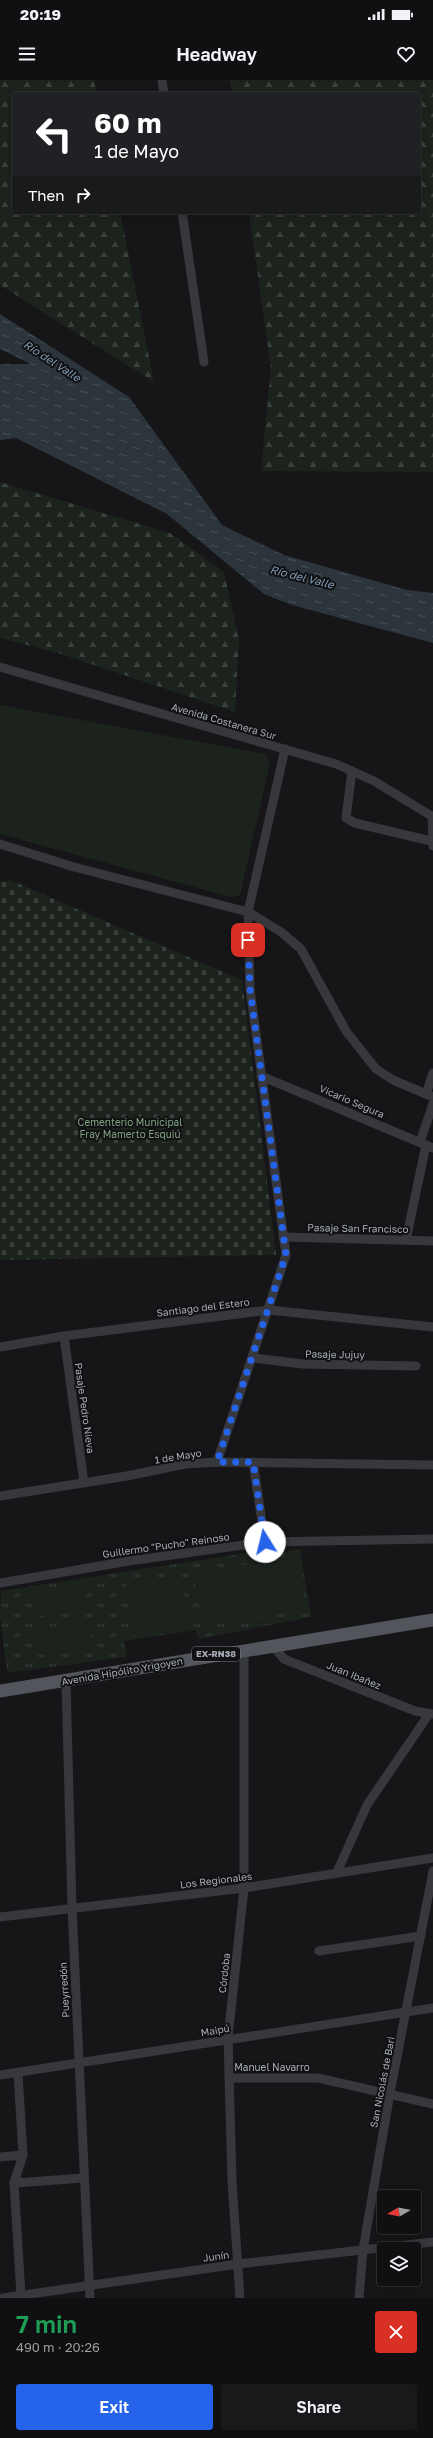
<!DOCTYPE html>
<meta charset="utf-8">
<style>
:root{--surface:#101012;--page:#19191b;--text:#f1f3f6;--muted:#9c9d9f;--line:#303032;--accent:#2563eb}
body{margin:0;font-family:"Golos Text",sans-serif;background:var(--page);color:var(--text);height:100vh;display:flex;flex-direction:column;font-size:15px;white-space:nowrap}
*{box-sizing:border-box;margin:0}
p{font-size:13px;color:var(--muted)}
.icon{flex:none;width:22px;height:22px;fill:none;stroke:currentColor;stroke-width:2;stroke-linecap:round;stroke-linejoin:round}
.map{position:relative;height:2218px;overflow:hidden}
.sheet{display:flex;flex-direction:column;background:var(--surface);flex:1}
.sheet>*{flex:none}
.hud{position:absolute;left:12px;top:12px;width:409px;height:122px;border-radius:4px;box-shadow:0 2px 10px #0003,0 0 0 1px var(--line);background:#202124;color:#fff;overflow:hidden}
.needle{width:26px;rotate:261deg}
.controls{position:absolute;left:377px;top:2110px;display:grid;gap:8px}
.controls a{display:grid;place-items:center;width:44px;height:44px;border-radius:4px;background:var(--surface);box-shadow:0 2px 10px #0003,0 0 0 1px var(--line);font-size:20px}
.pin{position:absolute;display:grid;place-items:center;width:34px;height:34px;color:#fff;margin:-17px;border-radius:8px;box-shadow:0 2px 6px #0006}
.me{position:absolute;width:44px;margin:-22px;rotate:351deg;stroke-linejoin:round;filter:drop-shadow(0 0 3px #0008)}
.turn{display:flex;align-items:center;gap:14px;height:84px;padding:0 16px;font-size:18px}
.turn .icon{width:52px;height:52px;stroke-width:2.5}
.turn b{display:block;font-size:28px;line-height:34px}
.then{display:flex;align-items:center;height:38px;padding:0 16px;background:#0003;gap:8px;font-size:15px}
.round{display:grid;place-items:center;flex:none;width:42px;height:42px;border-radius:4px;background:var(--page)}
.head{display:flex;align-items:center;justify-content:space-between;height:68px;padding:0 16px}
h1{font-size:24px;font-weight:600;line-height:30px;color:#1e9e55}
.action{display:flex;gap:8px;margin-top:auto;padding:8px 16px}
.action a{flex:1;height:46px;border-radius:4px;background:var(--accent);color:#fff;font-size:16px;font-weight:600;line-height:46px;text-align:center}
.action a+a{background:var(--page);color:var(--text)}
.status{display:flex;justify-content:space-between;align-items:center;height:28px;padding:0 20px;background:var(--surface);direction:ltr}
.status svg{height:11px;fill:currentColor}
header{display:flex;justify-content:space-between;align-items:center;height:52px;padding:0 16px;background:var(--surface);font-size:18px;font-weight:600}
.map>svg:first-child{display:block}
.grass{fill:url(#grass-tufts)}
.forest{fill:url(#forest-firs)}
.cemetery{fill:url(#cemetery-stones)}
.park{fill:#1c231d}
.water{fill:url(#water-ripples)}
.lines{fill:none;stroke-linecap:round;stroke-linejoin:round}
.minor{stroke:#37383d;stroke-width:9}
.primary{stroke:#53555c;stroke-width:13}
.route{stroke:#2563eb;stroke-width:7;stroke-dasharray:0 12.6}
.labels{text-anchor:middle;stroke-width:4;stroke-linejoin:round;paint-order:stroke}
.shield{fill:#111113;stroke:#7b7e86;stroke-width:1}
.shield-label{font-size:9px;font-weight:bold;fill:#a8adb8}
.street-label{font-size:10px;fill:#a8adb8;stroke:#111113}
.park-label{font-size:10px;fill:#7fa381;stroke:#111113}
.water-label{font-size:11px;font-style:italic;fill:#7f9bb3;stroke:#111113}
</style>
<div class="status"><b>20:19</b><svg viewBox="0 0 49 12"><path d="M0 12V9h3v3zM5 12V6h3v6zM10 12V3h3v9zM15 12V0h3v12zM26 1h20v11H26zM47 4h2v5h-2z"/></svg></div>
<header><svg class="icon" aria-label="menu" viewBox="0 0 24 24"><path d="M4 6h16M4 12h16M4 18h16"/></svg>Headway<svg class="icon" aria-label="heart" viewBox="0 0 24 24"><path d="M12 20l-8-8c-3-5 5-10 8-4 3-6 11-1 8 4z"/></svg></header>
<div class="map">
<svg width="433" height="2218" viewBox="0 0 433 2218">
<defs>
<pattern id="grass-tufts" width="24" height="20" patternUnits="userSpaceOnUse"><rect width="24" height="20" fill="#1c231d"/><path d="M3 7l-1-3M5 7V3M7 7l1-3M15 17l-1-3M17 17v-4M19 17l1-3" fill="none" stroke="#3a403c"/></pattern>
<pattern id="forest-firs" width="22" height="20" patternUnits="userSpaceOnUse"><rect width="22" height="20" fill="#1c231d"/><path d="M5 1l3.5 6h-7zM16 11l3.5 6h-7z" fill="#3a403c"/></pattern>
<pattern id="cemetery-stones" width="16" height="16" patternUnits="userSpaceOnUse"><rect width="16" height="16" fill="#1c231d"/><path d="M2 7V4a2 2 0 0 1 4 0v3zM10 15v-3a2 2 0 0 1 4 0v3z" fill="#3a403c"/></pattern>
<pattern id="water-ripples" width="26" height="14" patternUnits="userSpaceOnUse"><rect width="26" height="14" fill="#2c353c"/><path d="M2 4q2-2 4 0t4 0M15 11q2-2 4 0t4 0" fill="none" stroke="#485056"/></pattern>
</defs>
<rect width="100%" height="100%" fill="#161618"/>
<path class="grass" d="M300 1469 311 1537 198 1559 196 1550 124 1561 127 1577 13 1592 7 1591 0 1537 1 1511 259 1471 265 1476Z"/>
<g class="forest">
<path d="M0 0H94L97 14H14V132H120L154 302 0 205Z"/>
<path d="M230 0H433V392L261 391 271 288 249 132H419V14H232Z"/>
<path d="M0 402 170 453 224 492 239 560 235 632 58 573 0 558Z"/>
</g>
<path class="cemetery" d="M10 800 242 900 276 1175 0 1180V802Z"/>
<g class="park">
<path d="M0 625 266 674 270 683 240 815 231 817 0 754Z"/>
<path d="M296 1476 306 1528 203 1546 194 1494Z"/>
<path d="M181 1494 190 1549 135 1558 126 1503Z"/>
<path d="M81 1503 85 1529 35 1537 31 1511Z"/>
<path d="M89 1541 93 1567 40 1575 37 1549Z"/>
</g>
<path class="water" d="M0 234 129 317 222 445 284 475 407 510 433 513V563L292 525 264 514 167 434 16 358 0 360V284H31L0 269Z"/>
<g class="lines">
<g class="minor">
<path d="M162 0 164 14"/>
<path d="M182 132 204 282"/>
<path d="M0 587 336 684 374 701 433 737"/>
<path d="M352 691 346 738 355 743 431 761"/>
<path d="M432 736 433 766"/>
<path d="M0 764 74 787 248 832 281 852 301 869 346 951 376 989 393 1000 433 1017"/>
<path d="M261 996 433 1068"/>
<path d="M426 1014 433 993"/>
<path d="M420 1062 433 1024"/>
<path d="M283 1157 433 1161"/>
<path d="M406 1160 426 1065"/>
<path d="M64 1256 84 1403"/>
<path d="M0 1267 64 1256 269 1230 433 1247"/>
<path d="M253 1278 303 1284 416 1286"/>
<path d="M217 1382 286 1175 250 909 248 832 285 669"/>
<path d="M253 1382 265 1462"/>
<path d="M0 1416 127 1396 185 1384 217 1382 433 1385"/>
<path d="M0 1503 129 1481 265 1462 433 1459"/>
<path d="M272 1565 284 1579 415 1631 433 1634"/>
<path d="M66 1601 72 1827 90 2218"/>
<path d="M337 1792 367 1725 429 1634"/>
<path d="M0 1837 244 1808 433 1778"/>
<path d="M319 1871 421 1856"/>
<path d="M18 1993 23 2075 14 2103 21 2215"/>
<path d="M0 1995 433 1928"/>
<path d="M229 1998H318L433 2024"/>
<path d="M0 2077 23 2075"/>
<path d="M14 2103 84 2098"/>
<path d="M3 2218 238 2184 433 2162"/>
<path d="M240 2218 232 2101 228 1958 244 1808V1570"/>
<path d="M359 2218 363 2170 390 2013 433 1791"/>
</g>
<path class="primary" d="M0 1611 433 1540"/>
</g>
<g class="lines">
<path class="route" d="M248 860 250 909 286 1175 217 1382H253L265 1462"/>
</g>
<g class="labels">
<rect class="shield" x="192" y="1567" width="48" height="14" rx="3"/>
<g class="shield-label">
<text x="216" y="1577">EX-RN38</text>
</g>
<g class="street-label">
<text transform="translate(224 641) rotate(16)" y="4">Avenida Costanera Sur</text>
<text transform="translate(352 1021) rotate(23)" y="4">Vicario Segura</text>
<text transform="translate(358 1148) rotate(1)" y="4">Pasaje San Francisco</text>
<text transform="translate(203 1227) rotate(-7)" y="4">Santiago del Estero</text>
<text transform="translate(335 1274) rotate(1)" y="4">Pasaje Jujuy</text>
<text transform="translate(85 1328) rotate(82)" y="4">Pasaje Pedro Nieva</text>
<text transform="translate(178 1376) rotate(-9)" y="4">1 de Mayo</text>
<text transform="translate(166 1465) rotate(-8)" y="4">Guillermo "Pucho" Reinoso</text>
<text transform="translate(122 1591) rotate(-10)" y="4">Avenida Hipólito Yrigoyen</text>
<text transform="translate(354 1595) rotate(22)" y="4">Juan Ibañez</text>
<text transform="translate(216 1800) rotate(-7)" y="4">Los Regionales</text>
<text transform="translate(224 1893) rotate(-84)" y="4">Córdoba</text>
<text transform="translate(64 1910) rotate(-93)" y="4">Pueyrredón</text>
<text transform="translate(215 1950) rotate(-9)" y="4">Maipú</text>
<text x="272" y="1991">Manuel Navarro</text>
<text transform="translate(382 2002) rotate(-79)" y="4">San Nicolás de Bari</text>
<text transform="translate(216 2176) rotate(-8)" y="4">Junín</text>
</g>
<g class="park-label">
<text x="130" y="1046">Cementerio Municipal<tspan x="130" dy="12">Fray Mamerto Esquiú</tspan></text>
</g>
<g class="water-label">
<text transform="translate(52 281) rotate(33)" y="4">Río del Valle</text>
<text transform="translate(302 497) rotate(14)" y="4">Río del Valle</text>
</g>
</g>
</svg>
<div class="controls">
<a><svg class="needle" viewBox="-14 -14 28 28"><path d="M0-13l5 13h-10z" fill="#e53935"/><path d="M0 13l5-13h-10z" fill="#9c9d9f"/></svg></a>
<a><svg class="icon" aria-label="layers" viewBox="0 0 24 24"><path d="M12 4l9 5-9 5-9-5zM3 14l9 5 9-5"/></svg></a>
</div>
<div class="pin" style="left:248px;top:860px;background:#d93025"><svg class="icon" aria-label="arrive" viewBox="0 0 24 24"><path d="M6 21V4h12l-3 4 3 4H6"/></svg></div>
<svg class="me" style="left:265px;top:1462px" viewBox="-20 -20 40 40"><circle r="19" fill="#fff"/><path d="M0-13L10 11 0 6-10 11z" fill="#2563eb"/></svg>
<div class="hud">
<div class="turn"><svg class="icon" aria-label="left" viewBox="0 0 24 24"><path d="M17 20v-9H6M10 6l-5 5 5 5"/></svg><div><b>60 m</b>1 de Mayo</div></div>
<div class="then">Then<svg class="icon" aria-label="right" viewBox="0 0 24 24"><path d="M7 20v-9h11M14 6l5 5-5 5"/></svg></div>
</div>
</div>
<section class="sheet">
<div class="head"><div><h1>7 min</h1><p>490 m · 20:26</p></div><a class="round" style="background:#d93025;color:#fff"><svg class="icon" aria-label="close" viewBox="0 0 24 24"><path d="M6 6l12 12M18 6L6 18"/></svg></a></div>
<div class="action"><a>Exit</a><a>Share</a></div>
</section>
